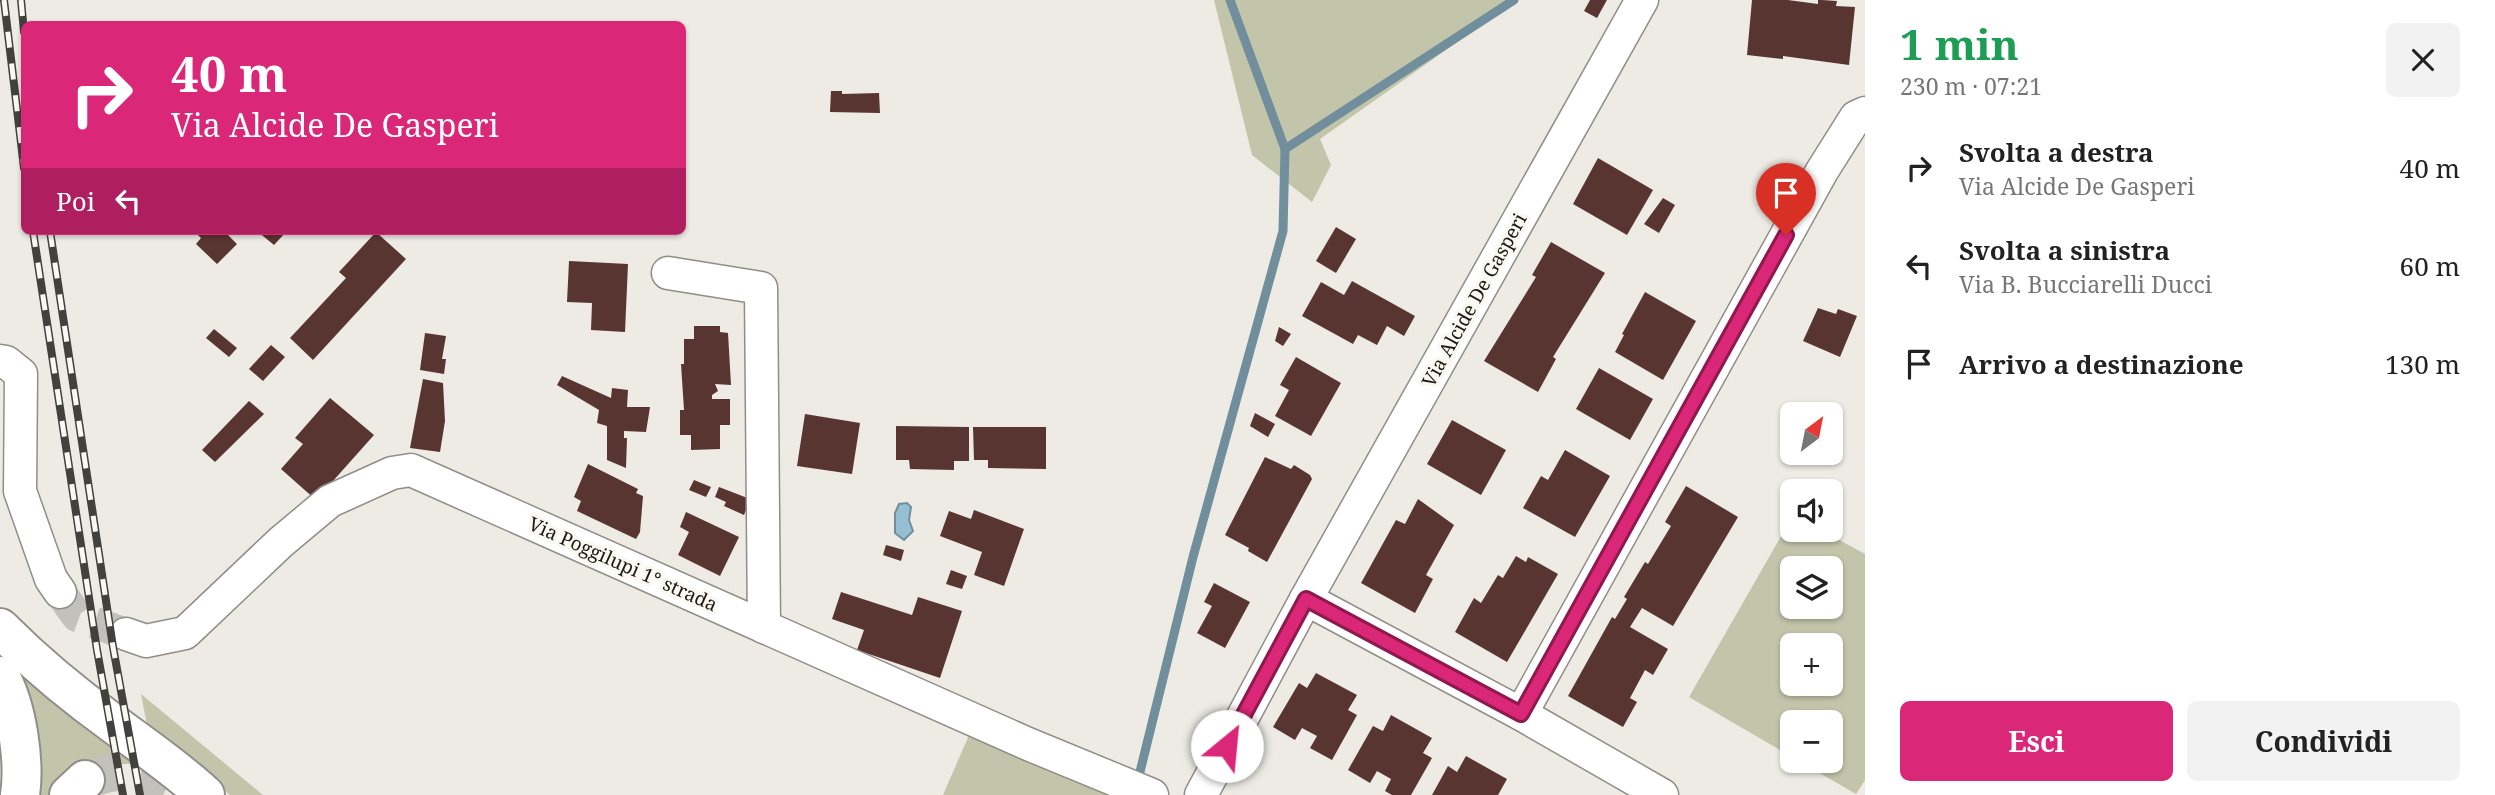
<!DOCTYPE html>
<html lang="it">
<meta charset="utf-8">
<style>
:root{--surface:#fff;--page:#f2f2f2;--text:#222;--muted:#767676;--accent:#db2777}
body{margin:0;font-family:"Noto Serif",serif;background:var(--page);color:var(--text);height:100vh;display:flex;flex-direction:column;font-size:26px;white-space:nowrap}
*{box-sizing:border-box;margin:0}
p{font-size:23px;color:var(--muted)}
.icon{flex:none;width:38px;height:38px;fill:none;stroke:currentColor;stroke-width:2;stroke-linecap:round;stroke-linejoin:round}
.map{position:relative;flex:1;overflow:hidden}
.details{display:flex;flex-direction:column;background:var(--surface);width:630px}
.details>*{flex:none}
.guide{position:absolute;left:21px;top:21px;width:665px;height:214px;border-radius:10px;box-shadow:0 2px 5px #0004;background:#db2777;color:#fff;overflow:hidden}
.needle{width:46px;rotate:32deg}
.buttons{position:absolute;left:1780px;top:402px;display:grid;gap:14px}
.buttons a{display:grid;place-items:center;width:63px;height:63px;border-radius:10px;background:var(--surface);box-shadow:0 2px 5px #0004;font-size:35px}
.pin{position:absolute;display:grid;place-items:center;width:60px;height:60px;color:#fff;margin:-72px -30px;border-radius:50% 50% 50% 0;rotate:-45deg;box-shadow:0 0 7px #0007}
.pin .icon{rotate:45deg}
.me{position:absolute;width:77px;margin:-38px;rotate:28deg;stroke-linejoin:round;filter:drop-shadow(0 0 5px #0008)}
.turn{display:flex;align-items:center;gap:24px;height:147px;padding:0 35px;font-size:32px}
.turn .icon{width:91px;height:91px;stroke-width:2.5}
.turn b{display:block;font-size:49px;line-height:60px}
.then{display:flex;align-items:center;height:66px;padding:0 35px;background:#0003;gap:14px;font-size:26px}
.round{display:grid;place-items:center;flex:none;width:74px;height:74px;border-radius:10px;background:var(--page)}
.head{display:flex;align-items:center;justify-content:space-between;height:119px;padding:0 35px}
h1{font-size:42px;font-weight:700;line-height:52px;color:#1e9e55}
.cta{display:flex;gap:14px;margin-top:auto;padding:14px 35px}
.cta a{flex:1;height:80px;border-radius:10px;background:var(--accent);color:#fff;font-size:28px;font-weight:700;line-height:80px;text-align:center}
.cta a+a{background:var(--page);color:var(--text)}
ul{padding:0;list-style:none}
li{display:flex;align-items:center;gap:21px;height:98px;padding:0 35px}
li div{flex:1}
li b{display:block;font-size:26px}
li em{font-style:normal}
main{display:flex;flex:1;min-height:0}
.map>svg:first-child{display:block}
.green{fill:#c2c5aa;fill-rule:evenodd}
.water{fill:#96bfd4;stroke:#718e9c;stroke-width:2}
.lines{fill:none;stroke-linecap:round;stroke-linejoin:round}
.stream{stroke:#718e9c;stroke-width:9}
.building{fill:#593532}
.minor-tunnel{stroke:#c3c1bb;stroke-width:32;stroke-dasharray:32 16;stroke-linecap:butt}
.primary-tunnel{stroke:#c3c1bb;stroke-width:38;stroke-dasharray:38 19;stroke-linecap:butt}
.minor-casing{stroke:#908e88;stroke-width:35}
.primary-casing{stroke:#908e88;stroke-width:42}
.minor{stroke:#fff;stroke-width:32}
.primary{stroke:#fff;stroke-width:38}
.rail-casing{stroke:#42413e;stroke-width:8}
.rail{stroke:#faf8f1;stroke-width:5;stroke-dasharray:16;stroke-linecap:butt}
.route-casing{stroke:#8e194d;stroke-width:18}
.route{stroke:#db2777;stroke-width:12}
.labels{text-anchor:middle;stroke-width:7;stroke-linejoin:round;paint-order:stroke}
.street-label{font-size:19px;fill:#1b1a18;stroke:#faf8f1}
</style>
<main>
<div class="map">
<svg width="1865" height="795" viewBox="0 0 1865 795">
<rect width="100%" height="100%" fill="#edebe4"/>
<g class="green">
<path d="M1214 0H1517L1320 139 1331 165 1312 202 1252 155Z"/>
<path d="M1792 517V530H1821L1865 554V780L1856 794 1799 761H1830V723H1792V757L1689 697ZM1792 569H1830V607H1792ZM1792 646H1830V684H1792Z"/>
<path d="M25 675 141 764H91L55 795H37L22 680Z"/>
<path d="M141 694 263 795H230L148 730Z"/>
<path d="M973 726 1130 795H943Z"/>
</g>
<path class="water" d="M907 503 911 507 909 520 913 531 904 540 895 533V513L899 504Z"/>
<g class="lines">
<g class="stream">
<path d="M1285 149 1514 0"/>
<path d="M1137 784 1193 557 1283 231 1285 149 1230 0"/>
</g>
</g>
<g class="building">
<path d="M1590 0H1607L1597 18 1584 11Z"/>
<path d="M1752 0H1788L1818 4V0H1822L1837 1 1836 6 1855 7 1849 65 1783 56V59L1747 55Z"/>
<path d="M831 91H842V94L879 93 880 113 830 112Z"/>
<path d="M1598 158 1653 190 1627 235 1573 204Z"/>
<path d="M1663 198 1675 205 1659 233 1644 224Z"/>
<path d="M1336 227 1356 239 1336 273 1316 261Z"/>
<path d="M194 231H224L237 244 217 264 196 244 201 238Z"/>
<path d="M257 231H287L274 245Z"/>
<path d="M376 232 406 259 313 360 290 338 346 278 339 272Z"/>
<path d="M1551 242 1605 273 1553 357 1556 359 1538 392 1484 361 1536 277 1532 275Z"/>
<path d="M569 261 628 264 625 332 591 330 592 303 567 302Z"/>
<path d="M1352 281 1415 316 1404 336 1387 326 1377 345 1358 335 1353 344 1302 316 1321 282 1344 295Z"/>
<path d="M1645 292 1696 321 1663 380 1615 352 1624 335 1622 334Z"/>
<path d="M1818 308 1836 314 1838 309 1857 316 1840 357 1803 341Z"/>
<path d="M694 326H720V332L728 333 731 385 715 384 718 391 712 395V399H730V425H720V449L691 450V435H680V410H684L681 364H684V339H694Z"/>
<path d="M1279 327 1291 334 1283 346 1275 341Z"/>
<path d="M214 329 237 348 229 357 206 338Z"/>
<path d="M425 333 446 336 442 359H446L444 374 420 370Z"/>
<path d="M271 345 285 357 263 381 249 369Z"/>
<path d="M1296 357 1341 383 1311 436 1275 416 1289 390 1280 385Z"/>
<path d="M1599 368 1653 399 1630 440 1576 409Z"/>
<path d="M562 376 611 398 612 388 628 390 627 407H650L646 432 624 431V438H627L626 468 607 460V426L597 423 599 410 557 385Z"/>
<path d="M423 379 443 383 445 421 440 452 410 448Z"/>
<path d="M330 398 374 435 316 500 281 469 303 444 295 438Z"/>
<path d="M249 401 264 414 215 462 202 450Z"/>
<path d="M1255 413 1275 424 1268 437 1250 426Z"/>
<path d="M805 414 860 423 852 474 797 466Z"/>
<path d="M1452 420 1506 450 1481 495 1427 464Z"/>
<path d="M896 426 969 427V461H954V470L910 469 909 460H896Z"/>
<path d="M973 427H1046V469L988 468V460H974Z"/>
<path d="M1565 450 1610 476 1575 537 1523 508 1541 476 1548 480Z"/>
<path d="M1265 457 1291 469 1294 465 1310 475 1312 479 1267 562 1248 551 1249 548 1225 535Z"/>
<path d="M588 464 638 489 636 493 643 496 640 532 636 539 577 511 581 501 574 497Z"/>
<path d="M694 480 711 487 706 497 689 490Z"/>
<path d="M1686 486 1738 517 1673 626 1642 608 1630 627 1668 649 1653 675 1645 670 1630 698 1637 702 1623 727 1568 696 1612 617 1615 619 1627 599 1624 597 1645 562 1648 564 1671 526 1665 522Z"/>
<path d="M719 487 750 499 744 515 724 506 726 502 715 497Z"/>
<path d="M1418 499 1454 525 1426 575 1433 579 1415 613 1361 583 1396 520 1405 524Z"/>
<path d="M974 510 1024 529 1004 586 974 575 982 552 940 536 949 511 971 519Z"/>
<path d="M686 512 739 537 720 576 678 555 689 532 680 527Z"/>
<path d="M886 545 904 550 901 561 883 555Z"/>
<path d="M1516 556 1526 562 1528 557 1558 574 1507 662 1455 632 1474 598 1481 603 1498 575 1503 578Z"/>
<path d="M951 570 967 576 962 589 946 584Z"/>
<path d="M1214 583 1250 602 1225 648 1197 633 1212 606 1204 602Z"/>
<path d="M841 592 912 615 918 597 962 611 940 678 857 650 864 630 832 619Z"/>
<path d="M1316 673 1357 695 1348 710 1357 715 1332 760 1310 748 1317 736 1302 728 1295 740 1273 727 1299 683 1307 688Z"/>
<path d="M1391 715 1432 738 1423 753 1432 758 1411 795H1392L1385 791 1391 779 1377 771 1370 783 1348 770 1373 726 1383 731Z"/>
<path d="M1466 756 1507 779 1498 795H1432L1448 766 1457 772Z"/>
</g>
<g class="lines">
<path class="minor-tunnel" d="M60 592 77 616 126 634"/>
<path class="primary-tunnel" d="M85 780C123 768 132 768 168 785"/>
<g class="minor-casing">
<g id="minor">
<path d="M1642 0 1306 599 1521 714 1662 795"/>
<path d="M668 273 761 288 764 627"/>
<path d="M0 361 6 362 21 374 20 491 51 579 60 592"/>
<path d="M126 634 146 641 185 633 281 542 330 501 392 473 411 470 1028 744 1152 795"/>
<path d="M1521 714 1822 171 1856 117 1865 113"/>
<path d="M1201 795 1306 599"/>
</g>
</g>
<g class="primary-casing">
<g id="primary">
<path d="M0 628C34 662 72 694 111 722 143 746 176 768 205 795"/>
<path d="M0 676C17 706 25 761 20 795"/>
<path d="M69 795 85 780"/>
</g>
</g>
<use href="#minor" class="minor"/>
<use href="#primary" class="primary"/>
<g class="rail-casing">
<g id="rail">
<path d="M4 0 24 168"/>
<path d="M21 0 24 32"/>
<path d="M33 231 97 650 123 795"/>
<path d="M50 231 113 647 140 795"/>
</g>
</g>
<use href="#rail" class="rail"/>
</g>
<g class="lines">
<g class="route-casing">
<path id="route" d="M1227 746 1306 599 1521 714 1786 235"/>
</g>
<use href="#route" class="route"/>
</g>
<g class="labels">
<g class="street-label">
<text transform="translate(1474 300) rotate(-61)" y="7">Via Alcide De Gasperi</text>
<text transform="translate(623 564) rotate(24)" y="7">Via Poggilupi 1° strada</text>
</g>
</g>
</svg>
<div class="buttons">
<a><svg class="needle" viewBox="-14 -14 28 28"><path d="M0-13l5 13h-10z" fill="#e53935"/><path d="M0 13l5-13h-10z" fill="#767676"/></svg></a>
<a><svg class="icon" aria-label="sound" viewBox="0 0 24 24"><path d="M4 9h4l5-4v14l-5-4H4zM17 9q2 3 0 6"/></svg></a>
<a><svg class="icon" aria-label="layers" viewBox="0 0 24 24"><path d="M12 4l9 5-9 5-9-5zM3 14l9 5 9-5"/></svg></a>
<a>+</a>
<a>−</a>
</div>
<div class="pin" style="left:1786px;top:235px;background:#d93025"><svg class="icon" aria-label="arrive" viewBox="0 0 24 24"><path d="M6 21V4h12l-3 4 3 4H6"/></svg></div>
<svg class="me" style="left:1227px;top:746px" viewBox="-20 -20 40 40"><circle r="19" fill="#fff"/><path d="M0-13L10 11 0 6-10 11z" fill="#db2777"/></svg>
<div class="guide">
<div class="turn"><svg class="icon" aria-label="right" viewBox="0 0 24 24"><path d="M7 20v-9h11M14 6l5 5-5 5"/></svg><div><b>40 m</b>Via Alcide De Gasperi</div></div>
<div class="then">Poi<svg class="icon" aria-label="left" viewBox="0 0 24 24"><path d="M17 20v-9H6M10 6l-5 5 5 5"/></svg></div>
</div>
</div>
<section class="details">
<div class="head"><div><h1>1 min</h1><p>230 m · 07:21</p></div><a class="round"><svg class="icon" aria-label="close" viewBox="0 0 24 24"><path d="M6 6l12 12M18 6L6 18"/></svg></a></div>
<ul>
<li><svg class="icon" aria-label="right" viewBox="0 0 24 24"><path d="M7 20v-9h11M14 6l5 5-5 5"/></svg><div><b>Svolta a destra</b><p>Via Alcide De Gasperi</p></div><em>40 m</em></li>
<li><svg class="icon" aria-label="left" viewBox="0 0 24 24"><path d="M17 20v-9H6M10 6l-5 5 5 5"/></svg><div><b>Svolta a sinistra</b><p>Via B. Bucciarelli Ducci</p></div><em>60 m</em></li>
<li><svg class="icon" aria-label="arrive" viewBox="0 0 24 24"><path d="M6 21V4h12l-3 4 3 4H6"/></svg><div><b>Arrivo a destinazione</b></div><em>130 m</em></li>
</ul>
<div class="cta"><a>Esci</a><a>Condividi</a></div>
</section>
</main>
